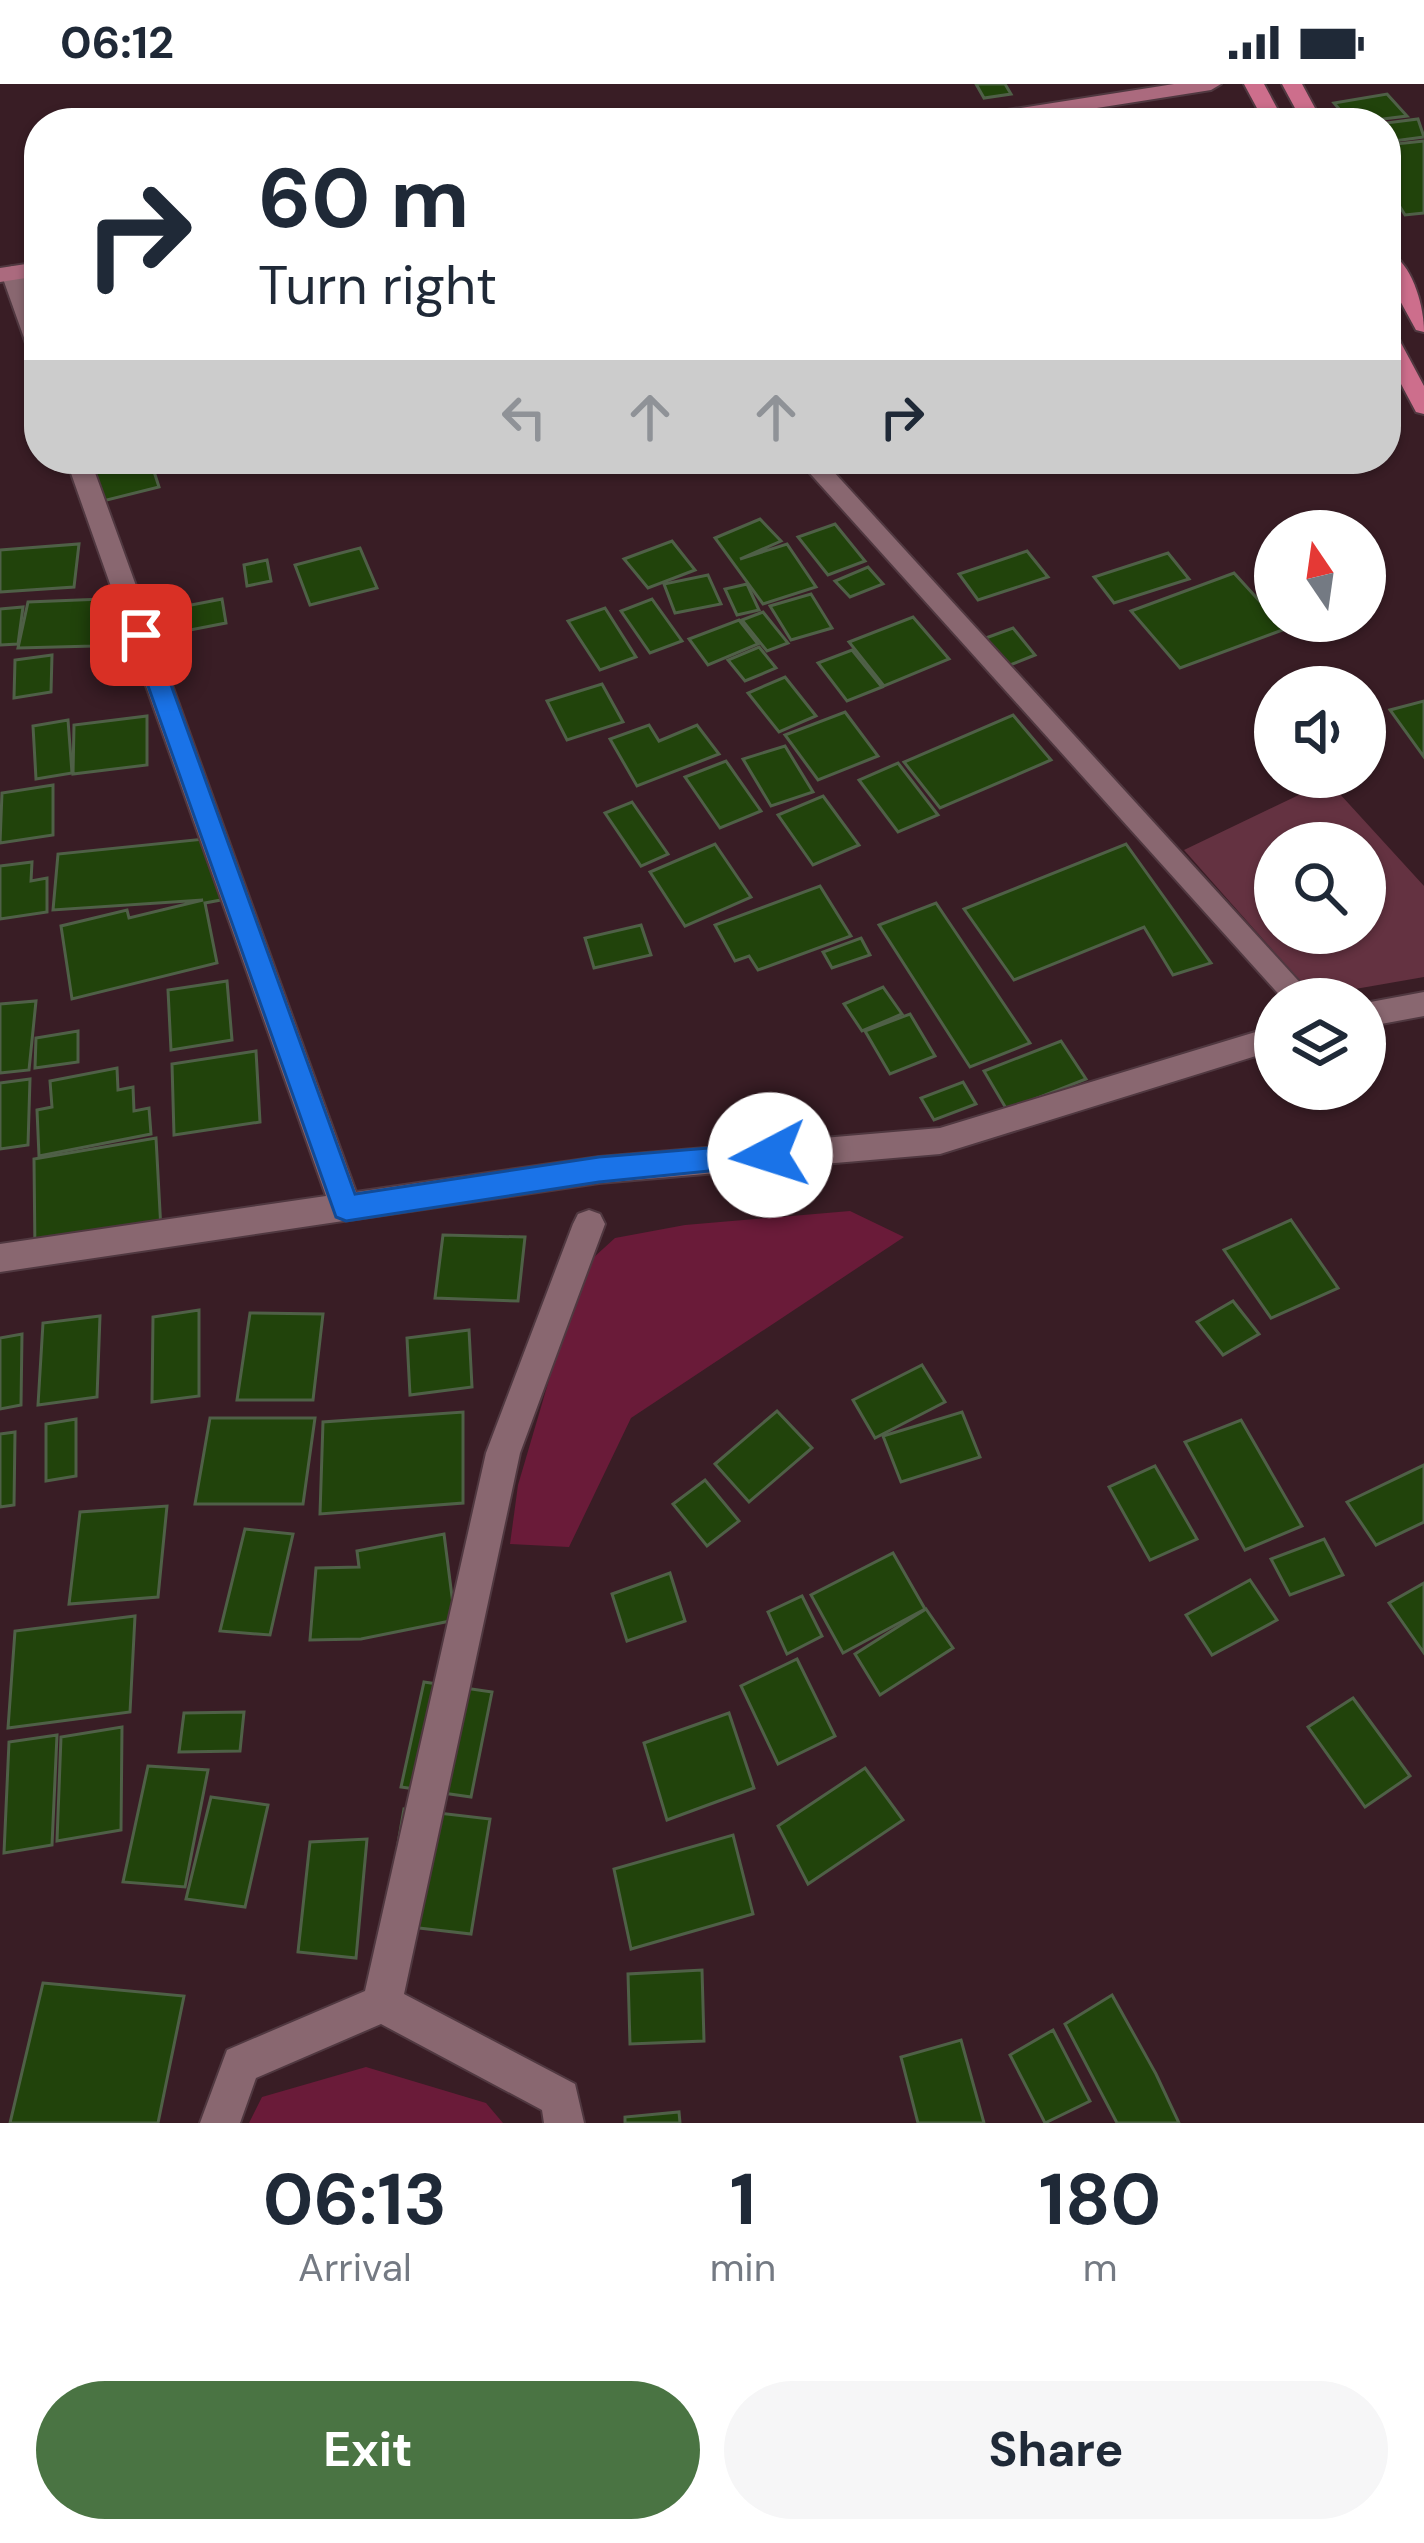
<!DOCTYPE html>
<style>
:root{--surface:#fff;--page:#f6f6f7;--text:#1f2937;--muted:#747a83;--accent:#4a7443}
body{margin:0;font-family:"DM Sans",sans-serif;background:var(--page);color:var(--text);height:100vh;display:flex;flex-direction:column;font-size:45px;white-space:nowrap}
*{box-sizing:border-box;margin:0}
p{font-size:39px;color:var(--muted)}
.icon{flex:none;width:66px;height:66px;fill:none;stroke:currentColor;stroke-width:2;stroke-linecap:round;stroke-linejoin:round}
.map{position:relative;height:2039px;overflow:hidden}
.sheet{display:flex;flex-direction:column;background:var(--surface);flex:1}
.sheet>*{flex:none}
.banner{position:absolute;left:24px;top:24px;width:1377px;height:366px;border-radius:48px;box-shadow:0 3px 9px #0004;background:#fff;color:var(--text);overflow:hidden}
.needle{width:78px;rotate:347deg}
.tools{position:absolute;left:1254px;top:426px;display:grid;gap:24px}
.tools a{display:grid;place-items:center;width:132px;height:132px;border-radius:50%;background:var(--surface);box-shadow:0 3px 9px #0004;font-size:60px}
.pin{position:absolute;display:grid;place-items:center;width:102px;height:102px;color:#fff;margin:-51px;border-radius:24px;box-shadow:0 6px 18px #0006}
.me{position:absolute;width:132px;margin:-66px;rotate:265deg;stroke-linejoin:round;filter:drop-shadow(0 0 9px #0008)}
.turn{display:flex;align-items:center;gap:42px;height:252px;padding:0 36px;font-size:54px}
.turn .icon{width:156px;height:156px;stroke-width:2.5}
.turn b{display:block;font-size:84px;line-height:102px}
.lanes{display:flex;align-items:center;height:114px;padding:0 36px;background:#0003;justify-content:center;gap:60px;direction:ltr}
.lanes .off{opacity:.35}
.eta{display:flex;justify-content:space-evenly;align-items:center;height:204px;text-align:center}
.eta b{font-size:72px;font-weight:700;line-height:84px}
.cta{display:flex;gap:24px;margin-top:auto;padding:24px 36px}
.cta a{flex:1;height:138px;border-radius:72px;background:var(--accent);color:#fff;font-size:48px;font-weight:700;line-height:138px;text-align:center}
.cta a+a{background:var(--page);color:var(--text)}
.status{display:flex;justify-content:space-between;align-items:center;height:84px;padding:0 60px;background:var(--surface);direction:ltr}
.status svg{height:33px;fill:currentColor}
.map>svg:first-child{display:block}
.green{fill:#643241;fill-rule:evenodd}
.water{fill:#6a1b39}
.building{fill:#21430b;stroke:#4f6047;stroke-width:3}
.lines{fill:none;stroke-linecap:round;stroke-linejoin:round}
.street-casing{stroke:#503840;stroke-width:4}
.secondary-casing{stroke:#503840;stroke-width:4}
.primary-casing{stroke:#503840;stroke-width:4}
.street{fill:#896770;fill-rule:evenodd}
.secondary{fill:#ab6a7e;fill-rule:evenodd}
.primary{fill:#cd6e8c;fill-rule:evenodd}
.route{fill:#1a73e8;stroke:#114b97;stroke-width:3}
</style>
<div class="status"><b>06:12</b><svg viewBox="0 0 49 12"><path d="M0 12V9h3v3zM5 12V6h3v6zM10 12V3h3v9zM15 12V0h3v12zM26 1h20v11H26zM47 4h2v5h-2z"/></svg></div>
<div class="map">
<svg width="1424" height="2039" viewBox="0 0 1424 2039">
<rect width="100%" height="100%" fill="#391d25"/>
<path class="green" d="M1328 697 1424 802V893L1338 908 1299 896 1184 766ZM1275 759H1365V849H1275Z"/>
<g class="water">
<path d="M850 1127 904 1153 631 1334 569 1463 510 1460 518 1401 582 1184 615 1154 685 1141Z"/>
<path d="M366 1983 486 2019 503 2039H249L262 2013Z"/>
</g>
<g class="building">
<path d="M976 0H1005L1011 10 984 14Z"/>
<path d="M1387 10 1407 32 1351 39 1334 19Z"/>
<path d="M1418 35 1424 53 1386 58V39Z"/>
<path d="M1424 57V129L1405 131 1386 100V61Z"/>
<path d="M73 375H150L159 403 87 421Z"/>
<path d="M760 435 781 457 740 475 787 460 816 503 763 520 715 454Z"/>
<path d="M835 440 865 477 828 491 798 453Z"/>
<path d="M672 457 695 486 648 504 624 475Z"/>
<path d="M79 460 74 503 0 508V466Z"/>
<path d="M360 464 377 504 310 521 295 481Z"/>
<path d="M1027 467 1048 493 978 516 959 490Z"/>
<path d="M1168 469 1189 495 1114 519 1094 493Z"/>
<path d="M267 476 271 497 247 502 244 481Z"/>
<path d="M868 483 883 500 850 513 835 497Z"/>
<path d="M1234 489 1285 545 1180 584 1131 527Z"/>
<path d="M708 491 721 520 675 529 664 500Z"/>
<path d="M747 500 759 526 737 531 725 505Z"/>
<path d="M811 510 832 544 791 556 770 522Z"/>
<path d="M103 515 94 562 18 564 28 518Z"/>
<path d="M222 515 226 539 185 547 181 523Z"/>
<path d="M652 515 682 557 650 569 621 527Z"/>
<path d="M23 523 18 560 0 561V525Z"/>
<path d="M605 524 636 573 600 586 568 537Z"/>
<path d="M763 528 788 559 767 567 742 536Z"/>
<path d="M913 533 949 575 884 602 849 558Z"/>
<path d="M739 536 758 560 708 581 689 555Z"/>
<path d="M1013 544 1035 571 1005 583 983 555Z"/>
<path d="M759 563 776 584 745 597 728 576Z"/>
<path d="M852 566 882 603 847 617 818 579Z"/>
<path d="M52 571 51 608 14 614 15 576Z"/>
<path d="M785 593 816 632 779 648 748 609Z"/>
<path d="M602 600 623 638 567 656 547 617Z"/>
<path d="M1424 617V673L1390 626Z"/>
<path d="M845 628 878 672 818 696 785 651Z"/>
<path d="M1013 631 1051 676 940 724 904 678Z"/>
<path d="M147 632V681L73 690 74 641Z"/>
<path d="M68 636 72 689 36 695 33 642Z"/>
<path d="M649 641 659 657 697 641 719 670 637 702 610 655Z"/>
<path d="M785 662 813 708 771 722 743 675Z"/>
<path d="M726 677 761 727 720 744 685 693Z"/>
<path d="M898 679 938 731 898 748 859 696Z"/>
<path d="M53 701V751L0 759 2 709Z"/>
<path d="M823 712 859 761 813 781 778 731Z"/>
<path d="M632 718 668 770 641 782 605 729Z"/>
<path d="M204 755 226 815 205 819 217 879 72 915 61 842 127 826 129 834 203 816 53 826 58 770Z"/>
<path d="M715 760 751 813 685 842 650 788Z"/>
<path d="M1126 760 1211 879 1173 891 1144 843 1014 896 964 825Z"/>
<path d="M32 778 31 797 47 794V828L0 835V782Z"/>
<path d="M820 802 851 852 758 886 749 872 735 877 715 841Z"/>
<path d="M936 819 1030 959 970 983 879 841Z"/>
<path d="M641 841 651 871 594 884 585 854Z"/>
<path d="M861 854 870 871 832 884 823 868Z"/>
<path d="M227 897 232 956 171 966 168 906Z"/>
<path d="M883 903 902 930 862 947 844 920Z"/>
<path d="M36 917 29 986 0 989V920Z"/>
<path d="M910 930 935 972 890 990 865 947Z"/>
<path d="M78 947V978L35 984 36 954Z"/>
<path d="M1061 957 1086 995 1007 1026 984 987Z"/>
<path d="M256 967 260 1038 174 1051 172 980Z"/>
<path d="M117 984 118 1006 133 1003 134 1027 149 1024 151 1050 39 1072 37 1026 52 1023 50 997Z"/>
<path d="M30 995 28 1061 0 1065V999Z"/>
<path d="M963 998 976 1020 934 1036 921 1014Z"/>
<path d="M156 1054 161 1146 35 1169 34 1075Z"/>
<path d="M1291 1136 1338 1204 1271 1234 1224 1166Z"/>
<path d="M443 1151 525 1153 518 1217 435 1214Z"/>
<path d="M1233 1217 1259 1250 1223 1271 1197 1238Z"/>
<path d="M199 1226V1312L152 1318 153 1233Z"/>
<path d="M250 1229 323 1230 313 1316H237Z"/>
<path d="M100 1232 97 1313 38 1321 43 1239Z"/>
<path d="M469 1246 472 1303 410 1311 407 1254Z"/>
<path d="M22 1250 21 1321 0 1325V1254Z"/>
<path d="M922 1281 945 1318 875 1354 853 1316Z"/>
<path d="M777 1327 812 1364 749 1418 715 1380Z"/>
<path d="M463 1328V1419L320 1430 323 1338Z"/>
<path d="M962 1328 980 1373 901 1398 883 1352Z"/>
<path d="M210 1334H315L303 1420H195Z"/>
<path d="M76 1335V1392L46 1397V1340Z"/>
<path d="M1241 1336 1302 1442 1245 1466 1185 1358Z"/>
<path d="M15 1348 14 1421 0 1423V1350Z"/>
<path d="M1424 1381V1438L1376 1461 1347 1418Z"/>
<path d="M1155 1382 1197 1455 1150 1476 1109 1403Z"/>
<path d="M705 1396 739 1437 707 1462 673 1420Z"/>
<path d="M167 1422 158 1513 69 1520 80 1428Z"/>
<path d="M245 1445 293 1450 270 1551 220 1547Z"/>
<path d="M444 1450 455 1536 361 1555 310 1556 316 1484 359 1483 357 1467Z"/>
<path d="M1324 1455 1343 1491 1290 1511 1271 1475Z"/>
<path d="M893 1469 925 1525 843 1569 811 1511Z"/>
<path d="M670 1489 685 1537 627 1557 612 1510Z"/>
<path d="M1250 1496 1277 1536 1212 1571 1186 1531Z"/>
<path d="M1424 1499V1569L1389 1519Z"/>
<path d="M802 1512 822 1552 787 1570 768 1528Z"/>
<path d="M926 1525 953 1564 880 1611 855 1570Z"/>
<path d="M135 1532 130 1628 8 1644 15 1547Z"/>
<path d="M797 1575 835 1652 778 1680 741 1602Z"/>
<path d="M424 1598 492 1608 471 1713 401 1703Z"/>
<path d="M1353 1614 1410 1692 1365 1723 1308 1643Z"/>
<path d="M244 1628 240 1667 179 1668 184 1629Z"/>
<path d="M729 1629 754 1704 667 1736 644 1659Z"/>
<path d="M122 1643 121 1746 57 1757 61 1653Z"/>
<path d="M57 1651 52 1761 4 1769 9 1658Z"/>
<path d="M148 1682 208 1686 185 1803 123 1798Z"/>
<path d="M865 1684 903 1736 808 1800 778 1742Z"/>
<path d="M211 1713 268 1721 245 1823 186 1815Z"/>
<path d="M404 1725 490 1735 471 1850 384 1840Z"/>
<path d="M733 1751 753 1830 631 1865 614 1785Z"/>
<path d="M367 1755 356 1874 298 1868 310 1758Z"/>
<path d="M702 1886 704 1957 630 1960 628 1890Z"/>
<path d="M43 1899 184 1912 158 2039H10Z"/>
<path d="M1112 1911 1156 1990 1179 2039H1117L1065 1940Z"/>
<path d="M1053 1946 1090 2017 1045 2039 1010 1971Z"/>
<path d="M961 1956 984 2039H918L901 1973Z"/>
<path d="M679 2028 680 2039H625V2033Z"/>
</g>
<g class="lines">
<g class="street-casing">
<g id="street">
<path d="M12 182C39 194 39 246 39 272L28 265 1 189Z"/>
<path d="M66 375H90L356 1108 599 1073 940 1044 1275 942V966L940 1070 599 1099 0 1188V1160L326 1112Z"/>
<path d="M797 375H822L1315 915H1283Z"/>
<path d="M1424 908V932L1365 943V919Z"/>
<path d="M589 1126 600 1130 605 1140 520 1369 404 1910 575 2000 584 2039H544L542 2026 381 1940 256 1994 240 2039H200L227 1966 365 1907 486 1369 573 1140 578 1130Z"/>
</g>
</g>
<g class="secondary-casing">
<g id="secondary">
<path d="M1174 0H1221L1211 6 1001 39H953L963 33Z"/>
<path d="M39 178V192L0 198V184Z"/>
</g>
</g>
<g class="primary-casing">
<g id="primary">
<path d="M1244 0H1264L1285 39H1265Z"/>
<path d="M1282 0H1302L1323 39H1303Z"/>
<path d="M1386 166C1412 178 1424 221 1424 248L1416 246 1386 191Z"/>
<path d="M1386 244 1394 246 1424 302V330L1416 328 1386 272Z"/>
</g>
</g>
<use href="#street" class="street"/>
<use href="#secondary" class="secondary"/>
<use href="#primary" class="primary"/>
</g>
<path class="route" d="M141 543 153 551 355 1110 599 1073 770 1059 784 1071 780 1080 599 1098 346 1137 336 1133 130 551Z"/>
</svg>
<div class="tools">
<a><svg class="needle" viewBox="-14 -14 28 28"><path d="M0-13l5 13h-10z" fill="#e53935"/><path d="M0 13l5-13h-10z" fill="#747a83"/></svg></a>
<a><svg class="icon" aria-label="sound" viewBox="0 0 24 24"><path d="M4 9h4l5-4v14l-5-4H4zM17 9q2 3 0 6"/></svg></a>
<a><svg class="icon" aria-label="search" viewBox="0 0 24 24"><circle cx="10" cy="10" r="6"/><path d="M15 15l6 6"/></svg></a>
<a><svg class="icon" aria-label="layers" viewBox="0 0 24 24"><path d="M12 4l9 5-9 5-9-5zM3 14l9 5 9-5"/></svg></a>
</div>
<div class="pin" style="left:141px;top:551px;background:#d93025"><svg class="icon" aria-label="arrive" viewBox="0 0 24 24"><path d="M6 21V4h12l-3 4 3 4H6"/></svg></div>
<svg class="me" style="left:770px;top:1071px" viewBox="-20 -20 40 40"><circle r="19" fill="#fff"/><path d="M0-13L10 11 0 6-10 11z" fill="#1a73e8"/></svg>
<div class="banner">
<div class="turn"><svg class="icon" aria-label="right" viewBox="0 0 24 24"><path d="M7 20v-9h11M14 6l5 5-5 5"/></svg><div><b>60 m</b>Turn right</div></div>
<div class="lanes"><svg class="icon off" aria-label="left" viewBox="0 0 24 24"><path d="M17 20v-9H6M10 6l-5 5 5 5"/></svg><svg class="icon off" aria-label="ahead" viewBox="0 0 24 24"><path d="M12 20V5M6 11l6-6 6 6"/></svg><svg class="icon off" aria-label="ahead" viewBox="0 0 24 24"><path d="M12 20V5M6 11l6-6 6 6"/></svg><svg class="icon" aria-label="right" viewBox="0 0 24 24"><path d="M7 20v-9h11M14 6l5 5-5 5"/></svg></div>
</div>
</div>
<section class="sheet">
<div class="eta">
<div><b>06:13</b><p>Arrival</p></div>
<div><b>1</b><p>min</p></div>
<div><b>180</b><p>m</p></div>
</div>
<div class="cta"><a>Exit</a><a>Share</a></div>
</section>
